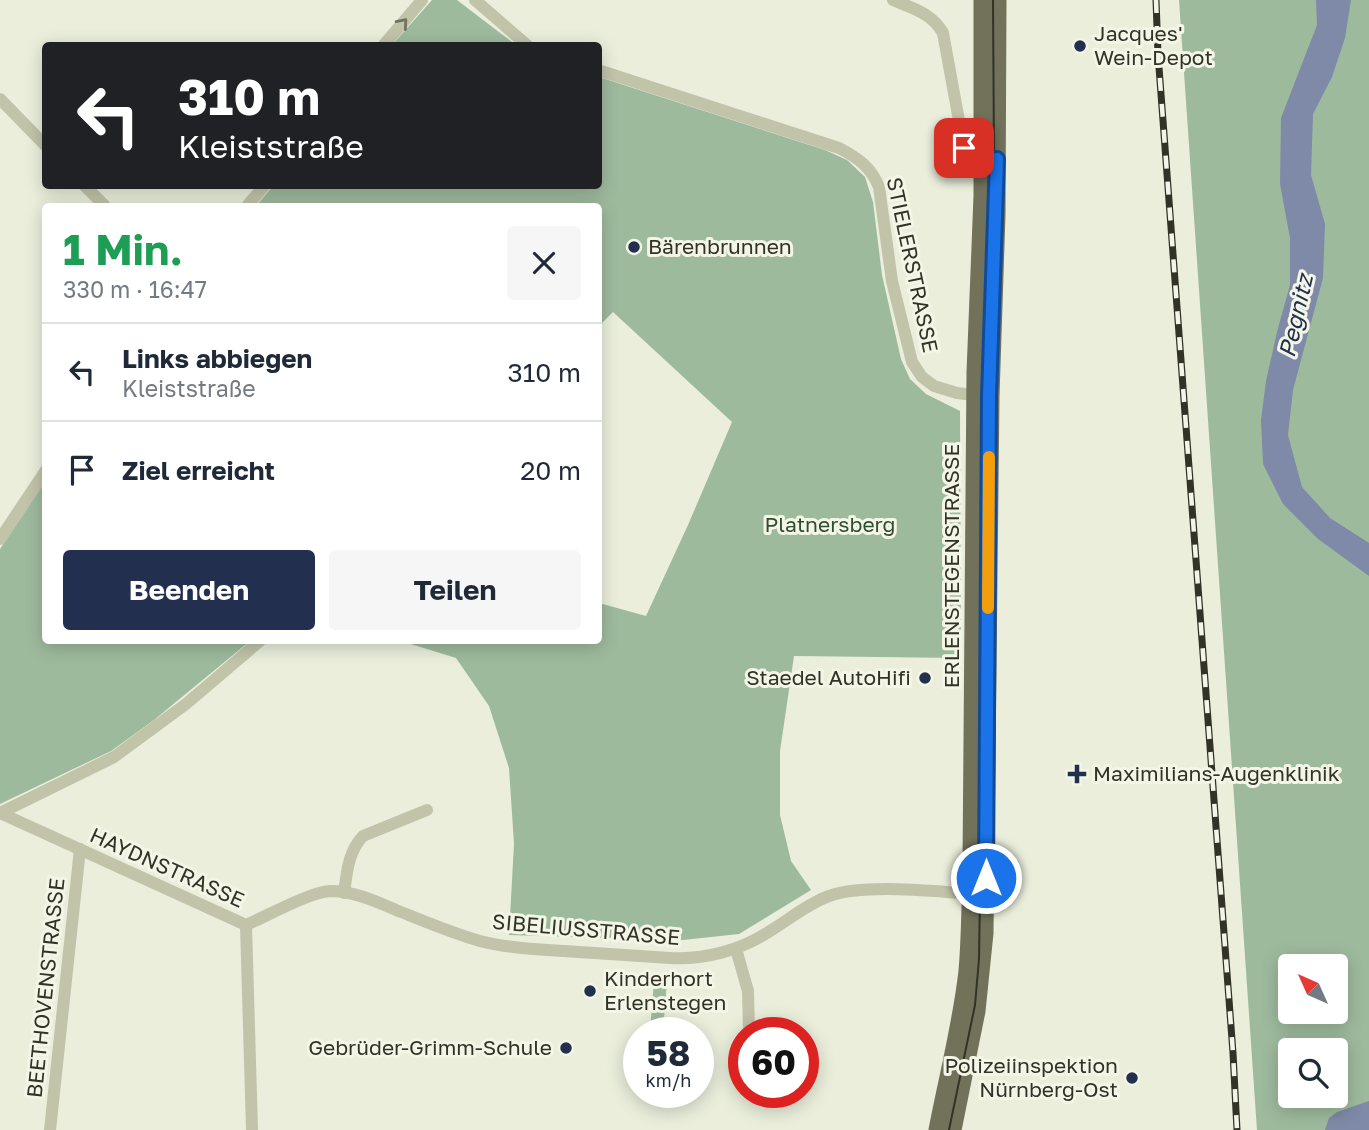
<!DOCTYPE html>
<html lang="de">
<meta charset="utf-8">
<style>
:root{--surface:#fff;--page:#f6f6f7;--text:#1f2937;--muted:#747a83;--line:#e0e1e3;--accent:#232f4e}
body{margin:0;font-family:"Golos Text",sans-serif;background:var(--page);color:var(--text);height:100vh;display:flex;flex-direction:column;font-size:26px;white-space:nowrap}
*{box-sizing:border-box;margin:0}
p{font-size:23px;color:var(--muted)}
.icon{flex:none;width:38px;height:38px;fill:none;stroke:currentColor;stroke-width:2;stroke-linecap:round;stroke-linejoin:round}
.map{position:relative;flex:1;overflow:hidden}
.drawer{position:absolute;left:42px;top:203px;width:560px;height:441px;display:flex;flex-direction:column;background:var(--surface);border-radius:7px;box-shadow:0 4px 18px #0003}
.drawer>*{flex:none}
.banner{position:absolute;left:42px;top:42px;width:560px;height:147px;border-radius:7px;box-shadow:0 4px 18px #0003;background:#202124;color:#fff;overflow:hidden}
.needle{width:46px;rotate:315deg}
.controls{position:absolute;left:1278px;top:954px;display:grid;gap:14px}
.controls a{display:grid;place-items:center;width:70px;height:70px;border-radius:7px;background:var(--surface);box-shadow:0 4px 18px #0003;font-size:35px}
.speed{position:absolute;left:623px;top:1017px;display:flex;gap:14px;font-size:35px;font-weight:700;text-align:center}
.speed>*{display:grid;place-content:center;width:91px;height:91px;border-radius:50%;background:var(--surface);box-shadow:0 4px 18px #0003;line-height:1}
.speed small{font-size:18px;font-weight:400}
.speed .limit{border:10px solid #d22;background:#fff;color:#111}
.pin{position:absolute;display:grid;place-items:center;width:60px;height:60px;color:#fff;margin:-30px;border-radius:14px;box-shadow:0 4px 10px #0006}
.me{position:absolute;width:77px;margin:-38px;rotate:0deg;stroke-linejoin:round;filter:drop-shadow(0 0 5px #0008)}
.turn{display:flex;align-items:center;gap:24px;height:147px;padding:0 21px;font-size:32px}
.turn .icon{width:91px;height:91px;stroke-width:2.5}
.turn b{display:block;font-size:49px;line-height:60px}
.round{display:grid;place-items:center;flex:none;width:74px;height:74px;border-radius:7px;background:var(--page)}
.head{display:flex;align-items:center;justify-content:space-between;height:119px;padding:0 21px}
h1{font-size:42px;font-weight:700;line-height:52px;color:#1e9e55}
.button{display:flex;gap:14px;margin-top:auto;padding:14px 21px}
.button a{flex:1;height:80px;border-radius:7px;background:var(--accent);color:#fff;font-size:28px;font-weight:700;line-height:80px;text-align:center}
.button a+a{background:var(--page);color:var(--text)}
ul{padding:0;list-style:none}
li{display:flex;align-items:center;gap:21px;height:98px;padding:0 21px;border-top:2px solid var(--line)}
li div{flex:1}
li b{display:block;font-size:26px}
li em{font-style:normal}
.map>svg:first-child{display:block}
.green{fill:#9eba9d;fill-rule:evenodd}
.water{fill:#7e8aa7}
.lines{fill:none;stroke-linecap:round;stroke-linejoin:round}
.minor{stroke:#c1c4a9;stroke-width:12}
.primary{stroke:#72725b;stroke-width:19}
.tram{stroke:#323227;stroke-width:2}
.rail-casing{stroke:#323227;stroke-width:7}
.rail{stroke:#f3f6e6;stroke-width:4.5;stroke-dasharray:13;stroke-linecap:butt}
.oneway{stroke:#727462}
.route-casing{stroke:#114b97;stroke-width:18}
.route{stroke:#1a73e8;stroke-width:12}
.slow{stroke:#f59e0b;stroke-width:12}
.poi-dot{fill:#232f4e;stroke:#f3f6e6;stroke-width:2.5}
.labels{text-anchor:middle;stroke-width:6;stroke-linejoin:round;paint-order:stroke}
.poi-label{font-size:21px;fill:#323227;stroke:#f3f6e6;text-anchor:start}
.street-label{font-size:21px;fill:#323227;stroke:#f3f6e6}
.park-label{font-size:21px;fill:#2f4d2f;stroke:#f3f6e6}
.water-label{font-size:23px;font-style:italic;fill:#232f4e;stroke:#f3f6e6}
</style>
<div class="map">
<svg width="1369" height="1130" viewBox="0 0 1369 1130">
<rect width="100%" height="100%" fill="#eaeedb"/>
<g class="green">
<path d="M432 0H457L516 45H392Z"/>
<path d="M1179 0H1369V1130H1257ZM1290 966H1335V1012H1290ZM1290 1050H1335V1096H1290Z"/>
<path d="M599 77 825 150 847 160 865 177 873 202 882 275 901 359 910 379 926 394 960 411 961 658 794 656 780 751V815L791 861 811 890 739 934 683 940 509 935 514 844 509 768 489 706 456 658 401 641 598 640 599 603 646 616 688 525 732 422 613 312 599 326 598 206H256L273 186H598Z"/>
<path d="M45 481 46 640 250 641 154 720 111 751 0 804V549Z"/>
<path d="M654 980 667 981 663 1032H650Z"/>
</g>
<g class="water">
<path d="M1316 0H1351L1345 38 1332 77 1313 114 1311 175 1325 224 1323 278 1293 390 1288 435 1302 487 1330 518 1369 543V576L1318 539 1283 504 1263 464 1261 420 1266 381 1277 332 1290 285V238L1280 184 1281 118 1317 25Z"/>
<path d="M1369 1101V1130H1325L1329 1118 1337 1112Z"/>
</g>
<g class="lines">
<g class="minor">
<path d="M475 0 528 46"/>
<path d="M893 0C912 8 932 13 943 33L964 148 974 157 987 160"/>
<path d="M383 46 422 0"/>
<path d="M598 70 839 148C858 158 871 167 879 187L892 281 912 362 922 377 934 386 957 393 982 396"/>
<path d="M0 99 46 146"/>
<path d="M85 186 105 206"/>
<path d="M247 206 264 186"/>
<path d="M0 539 46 470"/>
<path d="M0 813 246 925 252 1130"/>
<path d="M0 813 114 757 186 704 261 640"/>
<path d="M344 893C347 872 348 852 363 836L427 810"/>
<path d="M246 925C267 916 310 892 330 891 353 891 375 901 396 910 424 921 451 933 480 941 507 948 536 949 564 951 599 953 635 956 670 958 705 960 741 950 770 931 790 919 807 904 829 896 867 883 936 892 977 894"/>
<path d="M736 949 748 991 749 1032"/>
<path d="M50 1130 80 849"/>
</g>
<g class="primary">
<path d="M938 1130C948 1078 962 1025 968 971 971 936 971 900 972 864L976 373 983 196V0"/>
<path d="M952 1130 976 1011 984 933 990 396 996 214 997 0"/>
</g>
<path class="tram" d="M949 1130 975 1005 979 959 985 571 986 386 994 159 993 0"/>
<g class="rail-casing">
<path id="rail" d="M1156 0 1158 54 1233 1053 1237 1130"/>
</g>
<use href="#rail" class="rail"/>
</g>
<defs><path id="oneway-chevron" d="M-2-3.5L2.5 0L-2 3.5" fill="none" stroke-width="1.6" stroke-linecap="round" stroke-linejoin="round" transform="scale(1.75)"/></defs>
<use class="oneway" href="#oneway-chevron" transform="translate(403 23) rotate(-49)"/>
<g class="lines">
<g class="route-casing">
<path id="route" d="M964 148C972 160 983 160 997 159L989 396 986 878"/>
</g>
<use href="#route" class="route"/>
<path class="slow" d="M988 608 989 457"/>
</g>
<g class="poi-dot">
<circle cx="1080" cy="46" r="7"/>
<circle cx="634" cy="247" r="7"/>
<circle cx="925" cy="678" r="7"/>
<path d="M1073.5 763.5h7v7h7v7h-7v7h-7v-7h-7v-7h7z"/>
<circle cx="590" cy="991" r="7"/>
<circle cx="566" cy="1048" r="7"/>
<circle cx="1132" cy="1078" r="7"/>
</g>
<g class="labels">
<g class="poi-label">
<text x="1094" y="41">Jacques'<tspan x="1094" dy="24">Wein-Depot</tspan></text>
<text x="648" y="254">Bärenbrunnen</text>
<text x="911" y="685" text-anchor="end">Staedel AutoHifi</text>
<text x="1093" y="781">Maximilians-Augenklinik</text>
<text x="604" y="986">Kinderhort<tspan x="604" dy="24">Erlenstegen</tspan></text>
<text x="552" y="1055" text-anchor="end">Gebrüder-Grimm-Schule</text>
<text x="1118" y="1073" text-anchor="end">Polizeiinspektion<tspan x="1118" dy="24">Nürnberg-Ost</tspan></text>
</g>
<g class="street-label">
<text transform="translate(912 265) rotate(78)" y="7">STIELERSTRASSE</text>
<text transform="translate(952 566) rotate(-90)" y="7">ERLENSTEGENSTRASSE</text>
<text transform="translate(167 868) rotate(24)" y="7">HAYDNSTRASSE</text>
<text transform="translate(586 930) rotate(5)" y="7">SIBELIUSSTRASSE</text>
<text transform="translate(46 988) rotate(-84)" y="7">BEETHOVENSTRASSE</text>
</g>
<g class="park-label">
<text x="830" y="532">Platnersberg</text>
</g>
<g class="water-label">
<text transform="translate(1296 316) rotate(-77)" y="8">Pegnitz</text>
</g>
</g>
</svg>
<div class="controls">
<a><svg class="needle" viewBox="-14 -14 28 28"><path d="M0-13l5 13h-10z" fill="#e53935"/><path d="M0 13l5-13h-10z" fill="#747a83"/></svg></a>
<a><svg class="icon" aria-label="search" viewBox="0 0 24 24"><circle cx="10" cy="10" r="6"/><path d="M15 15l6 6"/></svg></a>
</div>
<div class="speed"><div>58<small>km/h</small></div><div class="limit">60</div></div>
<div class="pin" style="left:964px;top:148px;background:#d93025"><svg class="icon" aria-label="arrive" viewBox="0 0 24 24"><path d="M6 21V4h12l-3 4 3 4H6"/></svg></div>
<svg class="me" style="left:986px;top:878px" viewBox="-20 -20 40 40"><circle r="17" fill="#1a73e8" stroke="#fff" stroke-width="3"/><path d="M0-11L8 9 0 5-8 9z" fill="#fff"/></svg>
<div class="banner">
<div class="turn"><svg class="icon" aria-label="left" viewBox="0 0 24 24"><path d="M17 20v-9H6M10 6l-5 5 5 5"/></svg><div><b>310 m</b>Kleiststraße</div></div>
</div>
<section class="drawer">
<div class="head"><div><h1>1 Min.</h1><p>330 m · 16:47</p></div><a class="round"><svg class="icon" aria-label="close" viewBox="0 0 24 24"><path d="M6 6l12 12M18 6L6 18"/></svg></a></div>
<ul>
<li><svg class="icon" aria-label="left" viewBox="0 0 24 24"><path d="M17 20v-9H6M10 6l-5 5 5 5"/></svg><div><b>Links abbiegen</b><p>Kleiststraße</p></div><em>310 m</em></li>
<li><svg class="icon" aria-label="arrive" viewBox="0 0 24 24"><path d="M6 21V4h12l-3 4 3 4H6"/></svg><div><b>Ziel erreicht</b></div><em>20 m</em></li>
</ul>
<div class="button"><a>Beenden</a><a>Teilen</a></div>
</section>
</div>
